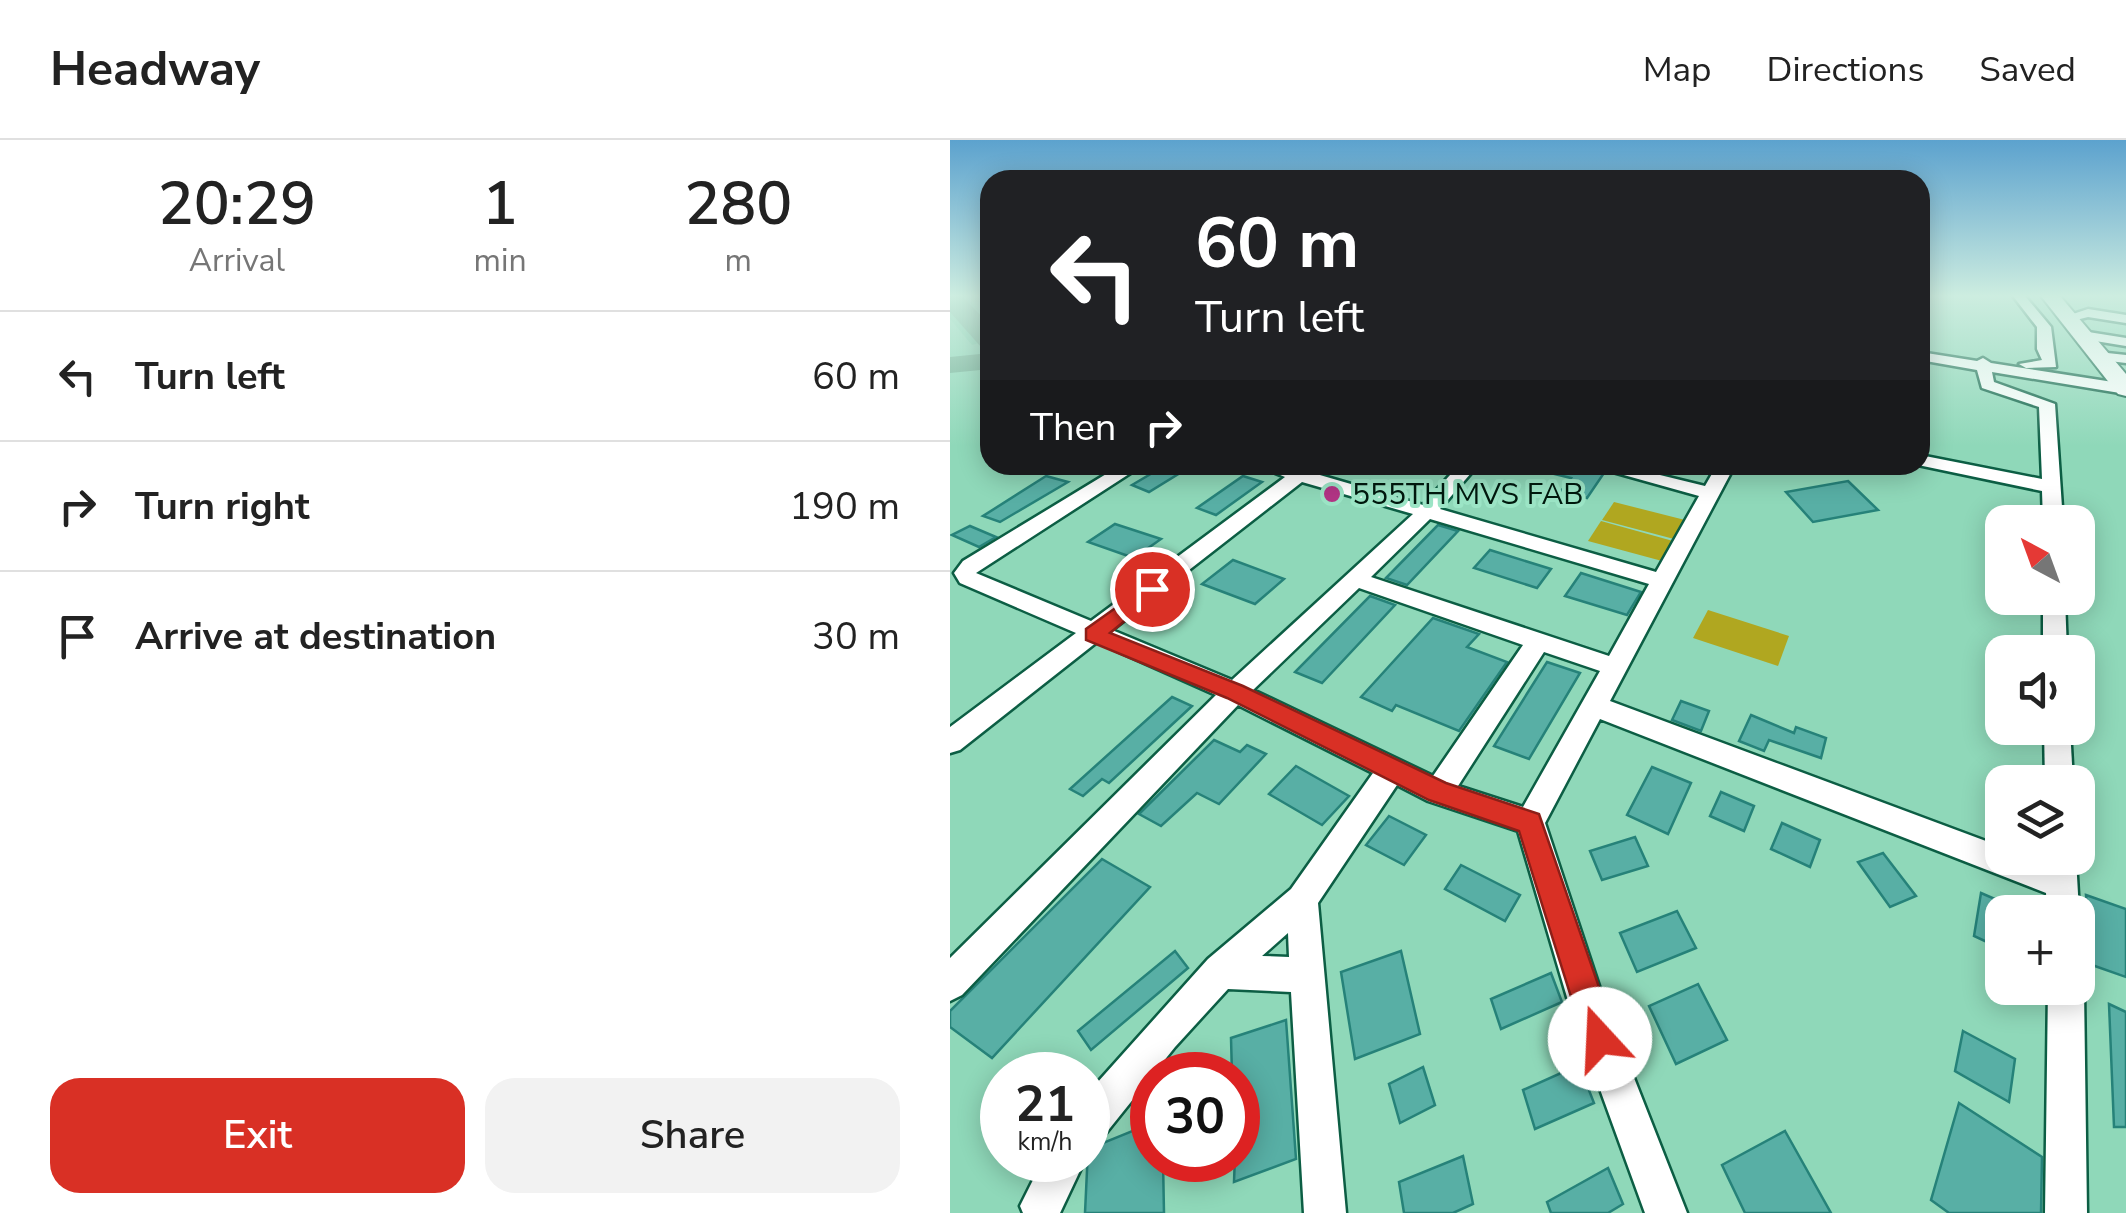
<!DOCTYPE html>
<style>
:root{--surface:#fff;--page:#f2f2f2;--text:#222;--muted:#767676;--line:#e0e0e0;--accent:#d93025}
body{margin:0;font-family:"Nunito Sans",sans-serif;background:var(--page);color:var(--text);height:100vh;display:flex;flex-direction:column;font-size:38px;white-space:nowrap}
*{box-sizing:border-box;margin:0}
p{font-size:32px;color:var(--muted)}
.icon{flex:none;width:55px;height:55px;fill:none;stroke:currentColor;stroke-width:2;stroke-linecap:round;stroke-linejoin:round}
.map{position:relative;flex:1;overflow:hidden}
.panel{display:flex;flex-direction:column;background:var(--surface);width:950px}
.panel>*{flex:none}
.banner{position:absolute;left:30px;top:30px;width:950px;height:305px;border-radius:30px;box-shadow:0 5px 25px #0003;background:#202124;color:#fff;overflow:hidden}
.needle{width:65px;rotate:319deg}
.buttons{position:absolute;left:1035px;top:365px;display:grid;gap:20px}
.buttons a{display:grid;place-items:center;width:110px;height:110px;border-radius:20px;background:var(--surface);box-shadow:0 5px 25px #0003;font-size:50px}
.speed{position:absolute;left:30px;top:912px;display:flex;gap:20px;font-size:50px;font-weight:700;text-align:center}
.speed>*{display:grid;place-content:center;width:130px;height:130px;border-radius:50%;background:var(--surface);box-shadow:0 5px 25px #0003;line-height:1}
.speed small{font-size:25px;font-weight:400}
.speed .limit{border:15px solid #d22;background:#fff;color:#111}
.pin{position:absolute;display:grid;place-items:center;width:85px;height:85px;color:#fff;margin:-42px;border:5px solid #fff;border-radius:50%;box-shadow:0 2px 10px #0007}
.me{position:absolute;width:110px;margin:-55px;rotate:340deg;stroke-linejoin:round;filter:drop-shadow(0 0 8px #0008)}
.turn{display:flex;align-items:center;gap:35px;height:210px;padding:0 50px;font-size:45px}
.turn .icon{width:130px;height:130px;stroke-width:2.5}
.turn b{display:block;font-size:70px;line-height:85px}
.then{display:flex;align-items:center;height:95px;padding:0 50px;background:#0003;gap:20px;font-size:38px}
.eta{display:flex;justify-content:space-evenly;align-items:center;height:170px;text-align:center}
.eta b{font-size:60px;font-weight:600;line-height:70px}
.button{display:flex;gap:20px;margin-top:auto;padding:20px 50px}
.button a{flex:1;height:115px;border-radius:30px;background:var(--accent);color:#fff;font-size:40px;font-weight:600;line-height:115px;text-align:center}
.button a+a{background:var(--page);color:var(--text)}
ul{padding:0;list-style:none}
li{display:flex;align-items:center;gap:30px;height:130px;padding:0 50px;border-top:2px solid var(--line)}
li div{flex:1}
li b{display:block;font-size:38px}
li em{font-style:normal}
header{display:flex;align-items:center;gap:60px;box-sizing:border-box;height:140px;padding:0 50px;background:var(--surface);border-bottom:2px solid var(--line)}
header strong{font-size:48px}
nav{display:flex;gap:55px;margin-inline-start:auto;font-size:35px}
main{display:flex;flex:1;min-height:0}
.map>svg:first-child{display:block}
.built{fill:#7ed1ae}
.green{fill:#b0a720}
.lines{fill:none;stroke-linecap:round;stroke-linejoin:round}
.taxiway{fill:#6fad92;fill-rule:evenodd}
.building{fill:#58afa5;stroke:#268279;stroke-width:2.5}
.minor-casing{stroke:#0c5e44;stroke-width:5}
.highway-casing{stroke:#0c5e44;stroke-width:4}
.minor{fill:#fff;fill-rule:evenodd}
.highway{fill:#fff;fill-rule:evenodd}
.route{fill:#d93025;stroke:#8d1f18;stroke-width:2.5}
.poi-dot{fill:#b23585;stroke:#9ce5c6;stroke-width:4}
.labels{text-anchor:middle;stroke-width:8;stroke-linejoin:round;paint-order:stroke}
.far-poi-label{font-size:30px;fill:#00190e;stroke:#9ce5c6;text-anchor:start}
</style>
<header>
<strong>Headway</strong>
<nav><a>Map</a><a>Directions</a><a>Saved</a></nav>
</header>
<main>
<section class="panel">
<div class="eta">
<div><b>20:29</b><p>Arrival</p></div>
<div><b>1</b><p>min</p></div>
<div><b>280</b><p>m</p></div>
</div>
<ul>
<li><svg class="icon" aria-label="left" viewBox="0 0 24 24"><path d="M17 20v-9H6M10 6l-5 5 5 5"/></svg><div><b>Turn left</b></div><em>60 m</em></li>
<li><svg class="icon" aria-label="right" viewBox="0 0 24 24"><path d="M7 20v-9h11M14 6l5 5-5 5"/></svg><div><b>Turn right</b></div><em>190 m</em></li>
<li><svg class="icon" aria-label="arrive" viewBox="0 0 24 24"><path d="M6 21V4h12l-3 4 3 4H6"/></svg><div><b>Arrive at destination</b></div><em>30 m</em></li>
</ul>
<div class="button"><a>Exit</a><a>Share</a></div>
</section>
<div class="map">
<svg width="1176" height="1073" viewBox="0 0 1176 1073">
<rect width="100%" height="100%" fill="#8fd8b9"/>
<path class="built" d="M0 156H15L40 181V200L22 205 0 179Z"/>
<g class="green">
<path d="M664 362 735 380 724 399 652 380Z"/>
<path d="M651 381 723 401 712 421 638 401Z"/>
<path d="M758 470 839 496 828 526 743 498Z"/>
</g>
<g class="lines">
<g class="taxiway">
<path d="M0 156H12L40 185V209L31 207 0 172Z"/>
<path d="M40 213V229L0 233V217Z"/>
</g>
</g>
<g class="building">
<path d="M216 325H243L199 352 182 345Z"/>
<path d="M588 325H629L654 333 637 358 611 351 621 338 588 330Z"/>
<path d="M96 336 118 342 50 382 33 376Z"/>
<path d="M293 336 312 342 266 375 247 368Z"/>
<path d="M898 341 928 370 863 382 836 352Z"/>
<path d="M165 384 211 399 184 418 138 402Z"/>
<path d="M488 385 508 391 457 445 436 438Z"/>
<path d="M20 386 46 397 29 407 2 395Z"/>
<path d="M540 410 601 429 587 448 524 428Z"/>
<path d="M283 420 334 439 305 464 252 444Z"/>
<path d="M631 433 691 452 677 475 615 456Z"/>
<path d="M420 456 445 465 372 543 345 532Z"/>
<path d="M483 478 529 494 517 507 557 522 509 591 446 565 442 571 411 557Z"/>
<path d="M597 522 630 533 579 619 544 606Z"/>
<path d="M222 557 242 566 159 643 152 639 133 656 120 649Z"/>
<path d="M731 561 759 571 751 591 722 580Z"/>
<path d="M801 575 844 593 846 587 876 598 871 618 819 600 814 611 789 601Z"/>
<path d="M264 600 290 612 297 605 316 614 269 664 247 653 211 686 189 674Z"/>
<path d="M346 626 399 656 372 685 319 654Z"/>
<path d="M702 627 741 643 718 694 677 675Z"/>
<path d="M771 652 804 666 794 691 760 676Z"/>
<path d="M439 676 476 695 454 725 416 705Z"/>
<path d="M832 683 870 700 860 727 821 709Z"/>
<path d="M685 697 698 726 652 740 640 711Z"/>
<path d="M933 713 966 756 940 767 908 722Z"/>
<path d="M152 719 200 747 42 918 0 887V871Z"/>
<path d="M511 725 570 755 555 781 495 749Z"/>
<path d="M1031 753 1052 762V809L1024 796Z"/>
<path d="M1136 755 1176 769V837L1142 825Z"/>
<path d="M727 771 746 808 687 832 670 793Z"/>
<path d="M225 811 238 828 141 910 128 891Z"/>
<path d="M451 811 470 894 405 919 391 832Z"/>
<path d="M601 833 612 862 551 889 541 859Z"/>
<path d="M748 844 777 900 726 924 699 866Z"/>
<path d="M1159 864 1176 872V987H1164Z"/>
<path d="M336 880 346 1019 284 1042 288 935H282L281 898Z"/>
<path d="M1013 891 1065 919 1059 962 1005 931Z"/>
<path d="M629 925 644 963 585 989 573 950Z"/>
<path d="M473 927 485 965 450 983 439 944Z"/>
<path d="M1009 963 1092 1017 1091 1073H999L981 1060Z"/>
<path d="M202 983V1020H213L214 1073H135L138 1009Z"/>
<path d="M835 991 881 1073H795L772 1025Z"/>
<path d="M513 1016 523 1064 503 1073H454L449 1042Z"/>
<path d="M658 1028 673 1064 658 1073H601L597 1062Z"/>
</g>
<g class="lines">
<g class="minor-casing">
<g id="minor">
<path d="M1063 156H1075L1101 187 1106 227 1076 228 1069 224 1092 220 1087 209V187Z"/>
<path d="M1138 169 1176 175V183L1138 177 1118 182 1111 178Z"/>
<path d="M1132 191 1176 198V206L1127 198V192Z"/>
<path d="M970 212 1027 221 1033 218 1041 223 1176 244V254L1042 232 1044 242 1105 264 1113 382H1093L1092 351 968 325 970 315 1092 339 1089 267 1032 248 1027 230 970 220Z"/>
<path d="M1148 212 1176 215V223L1143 219 1141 216Z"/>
<path d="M171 325H193L26 433 141 481 335 337 306 325 346 328 371 325 363 333 473 365 509 325H528L490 369 706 432 749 356 638 325H669L755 346 767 325H785L660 561 1052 707V718H1080L1096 723V718H1126L1129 772 1128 776V772H1097L1096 753 650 579 595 683 655 864 737 1073H695L619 864 568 691 478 661 447 645 368 763 396 1073H354L341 852 278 849 225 907 152 998 138 1004V953L258 819 341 749 423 633 288 565 12 855 0 861V818L266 555 147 502 10 610 0 613V587L126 493 10 443 4 433 13 421ZM352 342 463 374 282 540 162 490ZM480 379 699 444 659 516 421 437ZM409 448 573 505 483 636 303 550ZM594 512 650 531 573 667 508 646ZM338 793 339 817 312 816Z"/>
<path d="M1093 458H1115L1117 512H1093Z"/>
<path d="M1094 588H1120L1123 642H1095Z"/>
<path d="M1128 835 1134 848 1137 1073H1095L1098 848H1128Z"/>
<path d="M93 1020H135L110 1073H73L70 1066Z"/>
</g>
</g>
<g class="highway-casing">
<path id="highway" d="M1091 156H1110L1176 234V256L1168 254Z"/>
</g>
<use href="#minor" class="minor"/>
<use href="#highway" class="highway"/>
</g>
<linearGradient id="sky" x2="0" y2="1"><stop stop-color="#5ca2ce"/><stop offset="0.51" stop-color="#cdede0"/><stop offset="1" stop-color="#cdede0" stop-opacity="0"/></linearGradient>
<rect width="1176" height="306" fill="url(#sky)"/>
<path class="route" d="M202 442 209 444V453L160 493 293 546 496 643 589 674 667 899 662 911 650 916 638 911 569 691 479 660 277 558 136 500V489Z"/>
<circle class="poi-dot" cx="382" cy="354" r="10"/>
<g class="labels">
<g class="far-poi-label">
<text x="402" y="364">555TH MVS FAB</text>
</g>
</g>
</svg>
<div class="buttons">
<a><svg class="needle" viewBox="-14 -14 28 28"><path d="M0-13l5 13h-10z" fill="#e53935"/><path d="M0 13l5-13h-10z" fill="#767676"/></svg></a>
<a><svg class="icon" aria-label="sound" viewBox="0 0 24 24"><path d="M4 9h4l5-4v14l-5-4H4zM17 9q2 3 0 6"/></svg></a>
<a><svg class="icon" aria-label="layers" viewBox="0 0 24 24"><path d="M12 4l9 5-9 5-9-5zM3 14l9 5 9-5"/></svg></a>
<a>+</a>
</div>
<div class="speed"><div>21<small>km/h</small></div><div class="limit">30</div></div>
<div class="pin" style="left:202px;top:449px;background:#d93025"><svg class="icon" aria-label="arrive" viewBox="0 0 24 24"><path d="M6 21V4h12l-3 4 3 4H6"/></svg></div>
<svg class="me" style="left:650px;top:899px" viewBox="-20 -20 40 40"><circle r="19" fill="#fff"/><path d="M0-13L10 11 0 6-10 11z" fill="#d93025"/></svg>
<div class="banner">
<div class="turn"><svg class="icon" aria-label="left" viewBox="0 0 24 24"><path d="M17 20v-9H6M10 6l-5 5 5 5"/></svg><div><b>60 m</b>Turn left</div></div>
<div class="then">Then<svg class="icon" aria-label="right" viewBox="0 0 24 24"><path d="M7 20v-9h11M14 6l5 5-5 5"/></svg></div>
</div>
</div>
</main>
